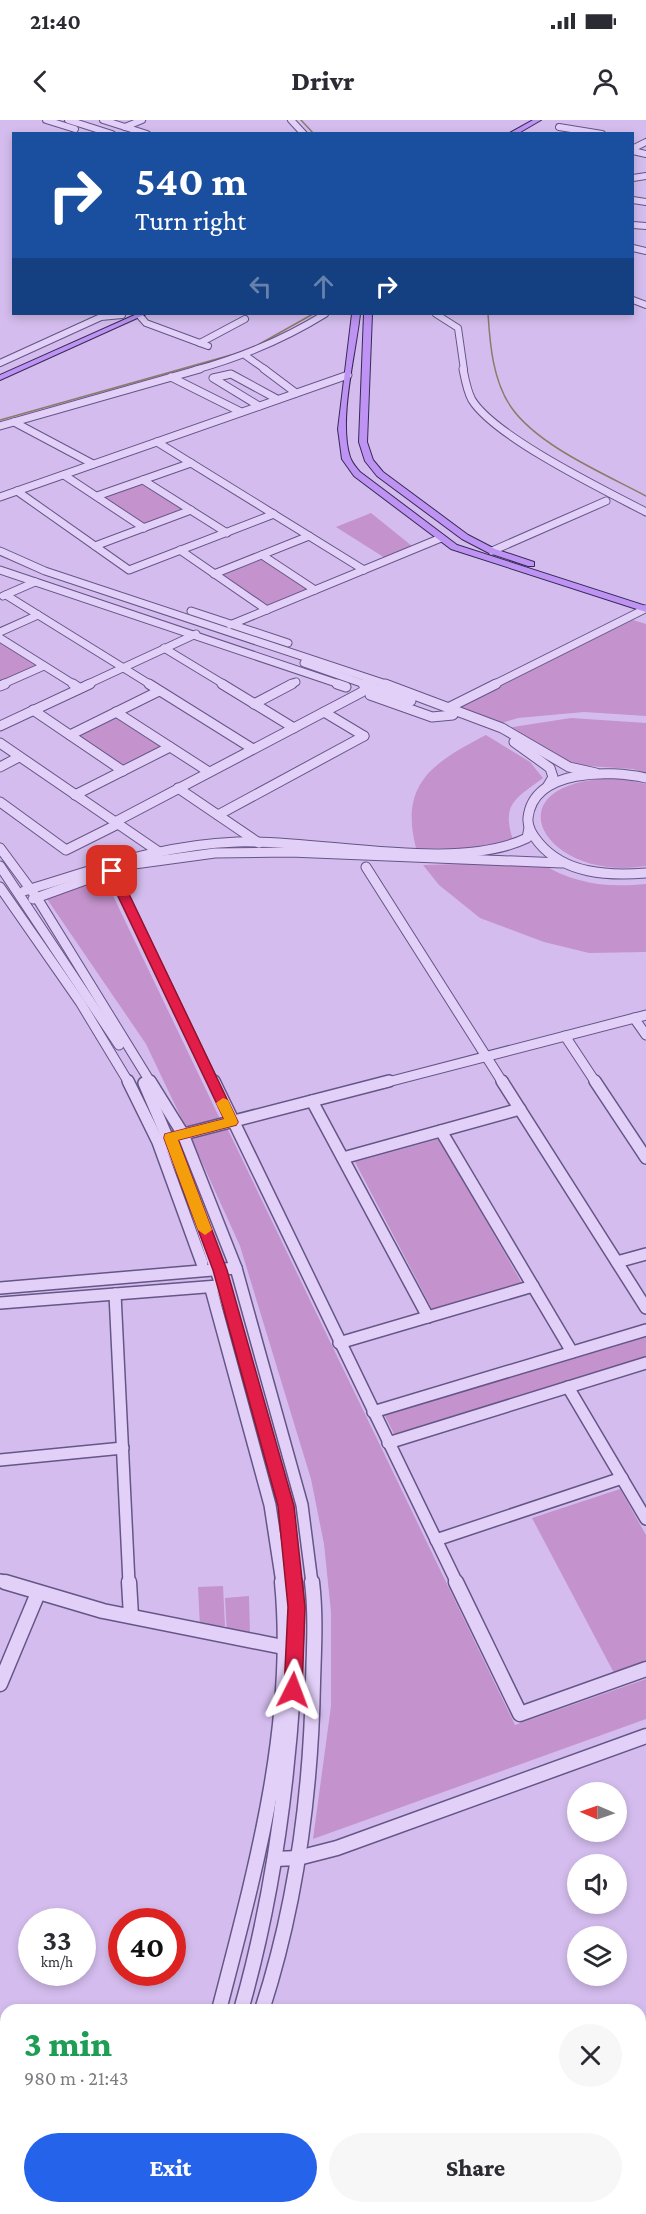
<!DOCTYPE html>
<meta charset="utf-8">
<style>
:root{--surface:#fff;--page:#f7f7f7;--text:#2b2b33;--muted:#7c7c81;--accent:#2563eb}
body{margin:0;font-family:"Crimson Pro",serif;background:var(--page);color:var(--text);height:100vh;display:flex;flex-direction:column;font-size:22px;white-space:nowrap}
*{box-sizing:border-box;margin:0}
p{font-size:20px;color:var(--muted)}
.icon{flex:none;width:33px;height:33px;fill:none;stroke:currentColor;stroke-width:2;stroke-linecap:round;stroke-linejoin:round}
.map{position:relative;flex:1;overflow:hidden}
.panel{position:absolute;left:0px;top:1884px;width:646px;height:210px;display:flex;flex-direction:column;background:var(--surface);border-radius:18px 18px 0 0;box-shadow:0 3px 9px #0003}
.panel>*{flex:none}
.guide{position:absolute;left:12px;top:12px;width:622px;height:183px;border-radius:0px;box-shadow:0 3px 9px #0003;background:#1a4fa0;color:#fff;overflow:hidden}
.needle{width:39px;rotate:272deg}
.tools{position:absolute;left:567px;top:1662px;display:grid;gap:12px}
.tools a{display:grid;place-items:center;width:60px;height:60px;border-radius:50%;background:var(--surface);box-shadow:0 3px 9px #0003;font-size:30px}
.speed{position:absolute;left:18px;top:1788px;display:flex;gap:12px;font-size:30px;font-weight:700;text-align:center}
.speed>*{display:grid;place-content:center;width:78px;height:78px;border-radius:50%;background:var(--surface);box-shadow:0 3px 9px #0003;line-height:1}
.speed small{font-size:15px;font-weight:400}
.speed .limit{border:9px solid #d22;background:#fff;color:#111}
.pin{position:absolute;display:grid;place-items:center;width:51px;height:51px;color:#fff;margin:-26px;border-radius:12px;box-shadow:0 3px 9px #0006}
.me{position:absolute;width:66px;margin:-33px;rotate:3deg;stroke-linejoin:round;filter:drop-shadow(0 0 4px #0008)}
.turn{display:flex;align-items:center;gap:21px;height:126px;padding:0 24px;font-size:27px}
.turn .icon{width:78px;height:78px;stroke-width:2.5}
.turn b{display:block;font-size:42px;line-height:51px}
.lanes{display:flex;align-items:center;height:57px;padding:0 24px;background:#0003;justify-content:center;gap:30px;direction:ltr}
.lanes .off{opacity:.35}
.round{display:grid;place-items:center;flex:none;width:63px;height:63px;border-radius:32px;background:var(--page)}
.head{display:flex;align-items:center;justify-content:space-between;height:102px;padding:0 24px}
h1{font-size:36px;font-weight:800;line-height:45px;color:#1e9e55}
.button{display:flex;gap:12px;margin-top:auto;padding:12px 24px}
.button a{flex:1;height:69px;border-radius:36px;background:var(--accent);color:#fff;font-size:24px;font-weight:800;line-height:69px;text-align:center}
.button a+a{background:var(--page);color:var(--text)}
.status{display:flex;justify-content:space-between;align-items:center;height:42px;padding:0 30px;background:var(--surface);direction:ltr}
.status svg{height:16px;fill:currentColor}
header{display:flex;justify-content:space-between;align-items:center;height:78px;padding:0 24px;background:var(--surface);font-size:27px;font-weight:800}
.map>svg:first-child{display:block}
.green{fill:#c492cc}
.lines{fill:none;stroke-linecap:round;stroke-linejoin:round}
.stream{stroke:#8d7b69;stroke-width:1.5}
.minor-far4-casing{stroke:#645686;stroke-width:8}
.minor-far3-casing{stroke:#645686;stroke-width:9}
.minor-far2-casing{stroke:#645686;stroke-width:11}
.minor-far1-casing{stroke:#645686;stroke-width:14}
.minor-casing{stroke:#645686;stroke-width:17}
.major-casing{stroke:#342b53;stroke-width:2}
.minor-far4{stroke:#e3d0f9;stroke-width:6}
.minor-far3{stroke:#e3d0f9;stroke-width:7}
.minor-far2{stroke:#e3d0f9;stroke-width:9}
.minor-far1{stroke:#e3d0f9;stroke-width:11}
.minor{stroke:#e3d0f9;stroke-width:14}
.major{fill:#be93f3;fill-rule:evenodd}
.route{fill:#e11d48;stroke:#92132f;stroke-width:1.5}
.slow{fill:#f59e0b}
</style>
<div class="status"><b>21:40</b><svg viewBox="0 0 49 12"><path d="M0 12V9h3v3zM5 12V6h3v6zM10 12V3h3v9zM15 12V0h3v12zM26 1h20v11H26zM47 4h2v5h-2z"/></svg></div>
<header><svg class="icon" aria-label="back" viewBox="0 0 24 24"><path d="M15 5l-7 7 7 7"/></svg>Drivr<svg class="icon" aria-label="person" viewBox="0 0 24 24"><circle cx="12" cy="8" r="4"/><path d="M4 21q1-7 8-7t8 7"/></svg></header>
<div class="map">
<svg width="646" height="2094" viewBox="0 0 646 2094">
<rect width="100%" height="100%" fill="#d4bdee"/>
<g class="green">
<path d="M143 363 184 390 144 405 103 377Z"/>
<path d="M371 393 412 426 385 438 336 407Z"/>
<path d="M260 438 309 470 268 486 219 454Z"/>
<path d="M633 500 646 504V596L584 592 518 598 498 604 455 587Z"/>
<path d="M0 522 36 545 0 562Z"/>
<path d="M115 597 161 627 124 646 78 615Z"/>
<path d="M571 598 646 603V653L633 649 572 645 507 608Z"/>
<path d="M486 615 530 642 543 658C513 680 501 685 514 723L480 729 416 728C399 663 434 642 486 615Z"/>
<path d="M618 658 646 664V746C543 763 485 660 618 658Z"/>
<path d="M539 742C573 764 607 768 646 764V832L589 833 544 822 480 798 439 765 423 745Z"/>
<path d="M105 759 220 999 186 1008 146 924 47 779Z"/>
<path d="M227 1008 515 1605 646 1559V1599L313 1719 331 1586V1492L324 1424 311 1359 240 1126 191 1018Z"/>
<path d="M439 1019 523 1165 433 1191 355 1042Z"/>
<path d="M646 1216V1238L394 1314 384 1294Z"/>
<path d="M620 1369 646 1415V1542L614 1553 532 1398Z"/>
<path d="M223 1466 225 1506 200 1507 198 1467Z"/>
<path d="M249 1476 250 1514H227L225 1478Z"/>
</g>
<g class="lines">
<g class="stream">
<path d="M301 0 314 14"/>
<path d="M488 194C490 225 493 261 511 287 538 326 605 354 646 376"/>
<path d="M256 226 313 194"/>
<path d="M0 300 231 235"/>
</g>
<g class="minor-far4-casing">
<g id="minor-far4">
<path d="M46 0 75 9"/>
<path d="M68 0 112 14"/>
<path d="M103 0 147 14"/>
<path d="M291 0 304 14"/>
<path d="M125 7 142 0"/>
<path d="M559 7 602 14"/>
<path d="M634 28 646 22"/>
<path d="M633 31 646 34"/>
<path d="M633 58 646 56"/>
<path d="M633 80 646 82"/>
<path d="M633 105 646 106"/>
<path d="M633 128 646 131"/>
<path d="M633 180 646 185"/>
<path d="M436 194 458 208 464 250"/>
<path d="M139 195 146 203 208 226"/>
<path d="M200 223 245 199"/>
<path d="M246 236 266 250"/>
<path d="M0 243 101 197 122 195"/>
<path d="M195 250C242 237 283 220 325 194"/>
</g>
</g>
<g class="minor-far3-casing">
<g id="minor-far3">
<path d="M264 249 296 273"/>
<path d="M463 249C465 259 467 271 472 280 495 317 604 370 646 392"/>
<path d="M171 257 241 292"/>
<path d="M259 286 213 258 231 254 277 279"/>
<path d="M14 302 93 344"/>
<path d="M0 306 200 249"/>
<path d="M157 322 364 450"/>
<path d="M64 355 144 408"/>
<path d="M143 360 227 413"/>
<path d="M17 371 129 450 274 394"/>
<path d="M97 376 191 343"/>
<path d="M0 377 348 255"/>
<path d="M95 426 191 390"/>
<path d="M180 430 267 490"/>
<path d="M0 431 45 451 389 565"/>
<path d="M492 431 606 381"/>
<path d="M262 435 315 470"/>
<path d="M0 450 342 565"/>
<path d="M214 454 309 416"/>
<path d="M6 475 151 565"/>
<path d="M3 476 35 462"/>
<path d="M191 491 288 523"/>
<path d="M230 505 441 418"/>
<path d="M0 512 38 495"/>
<path d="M0 518 75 565"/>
<path d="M164 528 225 565"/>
<path d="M304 543 367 565"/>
<path d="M1 565 44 546"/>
<path d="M86 565 196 514"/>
<path d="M289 565 296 562"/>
<path d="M493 565 645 489"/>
</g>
</g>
<g class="minor-far2-casing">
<g id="minor-far2">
<path d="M73 564 79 568"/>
<path d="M149 564 253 629"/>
<path d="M222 564 294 608"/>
<path d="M337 564 346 567"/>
<path d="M363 564 411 581"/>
<path d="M385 564 502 608 569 647 596 653"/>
<path d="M0 566 5 564"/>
<path d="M370 575 432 597 453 595"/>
<path d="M254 584 292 564"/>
<path d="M450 587 496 564"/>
<path d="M33 590 123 651"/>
<path d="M116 592 209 652"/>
<path d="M324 592 364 616"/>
<path d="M0 606 90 564"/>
<path d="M70 615 159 571"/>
<path d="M514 622 550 648 553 657 547 667"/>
<path d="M0 623 159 732"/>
<path d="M0 647 19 637"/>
<path d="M646 658C611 650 533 648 528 698 527 707 533 716 539 723 565 754 608 756 646 753"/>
<path d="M178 668 259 723"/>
<path d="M75 675 170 627"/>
<path d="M0 682 66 730 118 704"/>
<path d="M218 695 364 616"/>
<path d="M115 702 362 572 367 566"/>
<path d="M0 728 37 778 151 963"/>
<path d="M0 746 119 925"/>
<path d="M366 747 503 963"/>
<path d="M112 751 214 963"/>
<path d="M0 767 80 882 129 963"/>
<path d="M24 771C98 749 158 725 237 722 320 719 455 753 527 718L529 708"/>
<path d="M33 779 127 745 215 733 290 732 562 743"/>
<path d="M634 898 646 915"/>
<path d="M565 916 596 963"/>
<path d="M384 963 646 895"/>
</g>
</g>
<g class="minor-far1-casing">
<g id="minor-far1">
<path d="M128 961 158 1022 202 1143"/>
<path d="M150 961 183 1014 236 1148 302 1385 312 1463"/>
<path d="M214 961 457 1463"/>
<path d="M502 961 646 1188"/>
<path d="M595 961 646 1038"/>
<path d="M144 963 188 1066 241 1225 286 1386 295 1463"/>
<path d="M312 981 428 1197"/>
<path d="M441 1011 572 1232"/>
<path d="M176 1016 389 961"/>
<path d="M343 1038 520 989"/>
<path d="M617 1142 646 1134"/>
<path d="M0 1168 236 1148"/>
<path d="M211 1169 270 1385 282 1463"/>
<path d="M115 1174 129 1463"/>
<path d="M0 1183 218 1166"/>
<path d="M339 1223 533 1166"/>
<path d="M568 1267 646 1399"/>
<path d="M373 1292 646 1210"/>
<path d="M388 1323 646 1243"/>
<path d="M0 1340 123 1328"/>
<path d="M436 1420 622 1358"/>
<path d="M0 1460 9 1463"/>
</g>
</g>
<g class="minor-casing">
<g id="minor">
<path d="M5 1462 103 1491 283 1527"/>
<path d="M129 1462 131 1496"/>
<path d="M456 1462 520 1594 646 1549"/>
<path d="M0 1564 38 1473"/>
<path d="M275 1739 298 1738 337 1728 646 1616"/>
<path d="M219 1890C255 1751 296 1606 282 1462"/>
<path d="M241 1890C271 1785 286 1680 293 1571 295 1534 298 1499 295 1462"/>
<path d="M262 1890C296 1785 311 1672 313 1562 314 1528 316 1495 312 1462"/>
<path d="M167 2094 172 2088"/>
<path d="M195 2094 197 2088"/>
</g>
</g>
<g class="major-casing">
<g id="major">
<path d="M533 0H541L517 14H508Z"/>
<path d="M137 194H146L0 260V255Z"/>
<path d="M352 194H360C356 233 338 300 350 337 352 343 356 347 360 352L457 425 646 486V492L451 429 354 356 342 339 338 309Z"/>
<path d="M364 194H372L367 322 373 340 383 352 468 415 495 429 534 442V446H528L489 433 462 419 377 356 365 341 359 322Z"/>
</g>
</g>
<use href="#minor-far4" class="minor-far4"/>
<use href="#minor-far3" class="minor-far3"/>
<use href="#minor-far2" class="minor-far2"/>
<use href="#minor-far1" class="minor-far1"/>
<use href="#minor" class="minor"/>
<use href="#major" class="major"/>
</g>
<path class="route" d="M112 748 118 751 238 1002 236 1005 178 1020 227 1150 294 1386 305 1487 302 1570 299 1575 293 1578 287 1575 284 1570 288 1487 278 1386 213 1150 164 1018 165 1014 224 999 106 751Z"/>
<path class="slow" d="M223 978 228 980 238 1002 236 1005 178 1020 212 1110 205 1115 198 1110 164 1018 165 1014 224 999 216 983Z"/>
</svg>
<div class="tools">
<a><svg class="needle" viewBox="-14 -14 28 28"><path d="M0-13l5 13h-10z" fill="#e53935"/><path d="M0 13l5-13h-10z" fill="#7c7c81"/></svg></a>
<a><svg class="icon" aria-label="sound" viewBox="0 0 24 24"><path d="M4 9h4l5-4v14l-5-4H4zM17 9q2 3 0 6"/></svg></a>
<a><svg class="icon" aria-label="layers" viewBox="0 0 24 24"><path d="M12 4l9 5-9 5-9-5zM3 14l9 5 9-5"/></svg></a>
</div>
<div class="speed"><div>33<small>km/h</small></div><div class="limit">40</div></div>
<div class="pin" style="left:112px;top:751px;background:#d93025"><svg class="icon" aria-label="arrive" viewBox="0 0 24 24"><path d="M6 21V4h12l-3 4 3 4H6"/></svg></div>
<svg class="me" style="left:293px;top:1570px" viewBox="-20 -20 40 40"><path d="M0-17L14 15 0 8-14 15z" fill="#e11d48" stroke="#fff" stroke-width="4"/></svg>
<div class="guide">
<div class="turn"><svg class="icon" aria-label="right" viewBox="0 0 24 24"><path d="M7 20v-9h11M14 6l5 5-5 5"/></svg><div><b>540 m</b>Turn right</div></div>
<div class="lanes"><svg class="icon off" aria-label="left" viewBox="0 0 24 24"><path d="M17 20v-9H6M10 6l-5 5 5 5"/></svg><svg class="icon off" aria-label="ahead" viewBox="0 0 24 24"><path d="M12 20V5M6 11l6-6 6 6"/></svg><svg class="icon" aria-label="right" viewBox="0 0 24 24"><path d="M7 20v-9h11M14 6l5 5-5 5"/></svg></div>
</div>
<section class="panel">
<div class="head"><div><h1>3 min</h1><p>980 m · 21:43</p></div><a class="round"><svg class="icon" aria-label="close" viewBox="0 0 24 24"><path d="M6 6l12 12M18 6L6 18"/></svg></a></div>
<div class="button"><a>Exit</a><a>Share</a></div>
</section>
</div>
